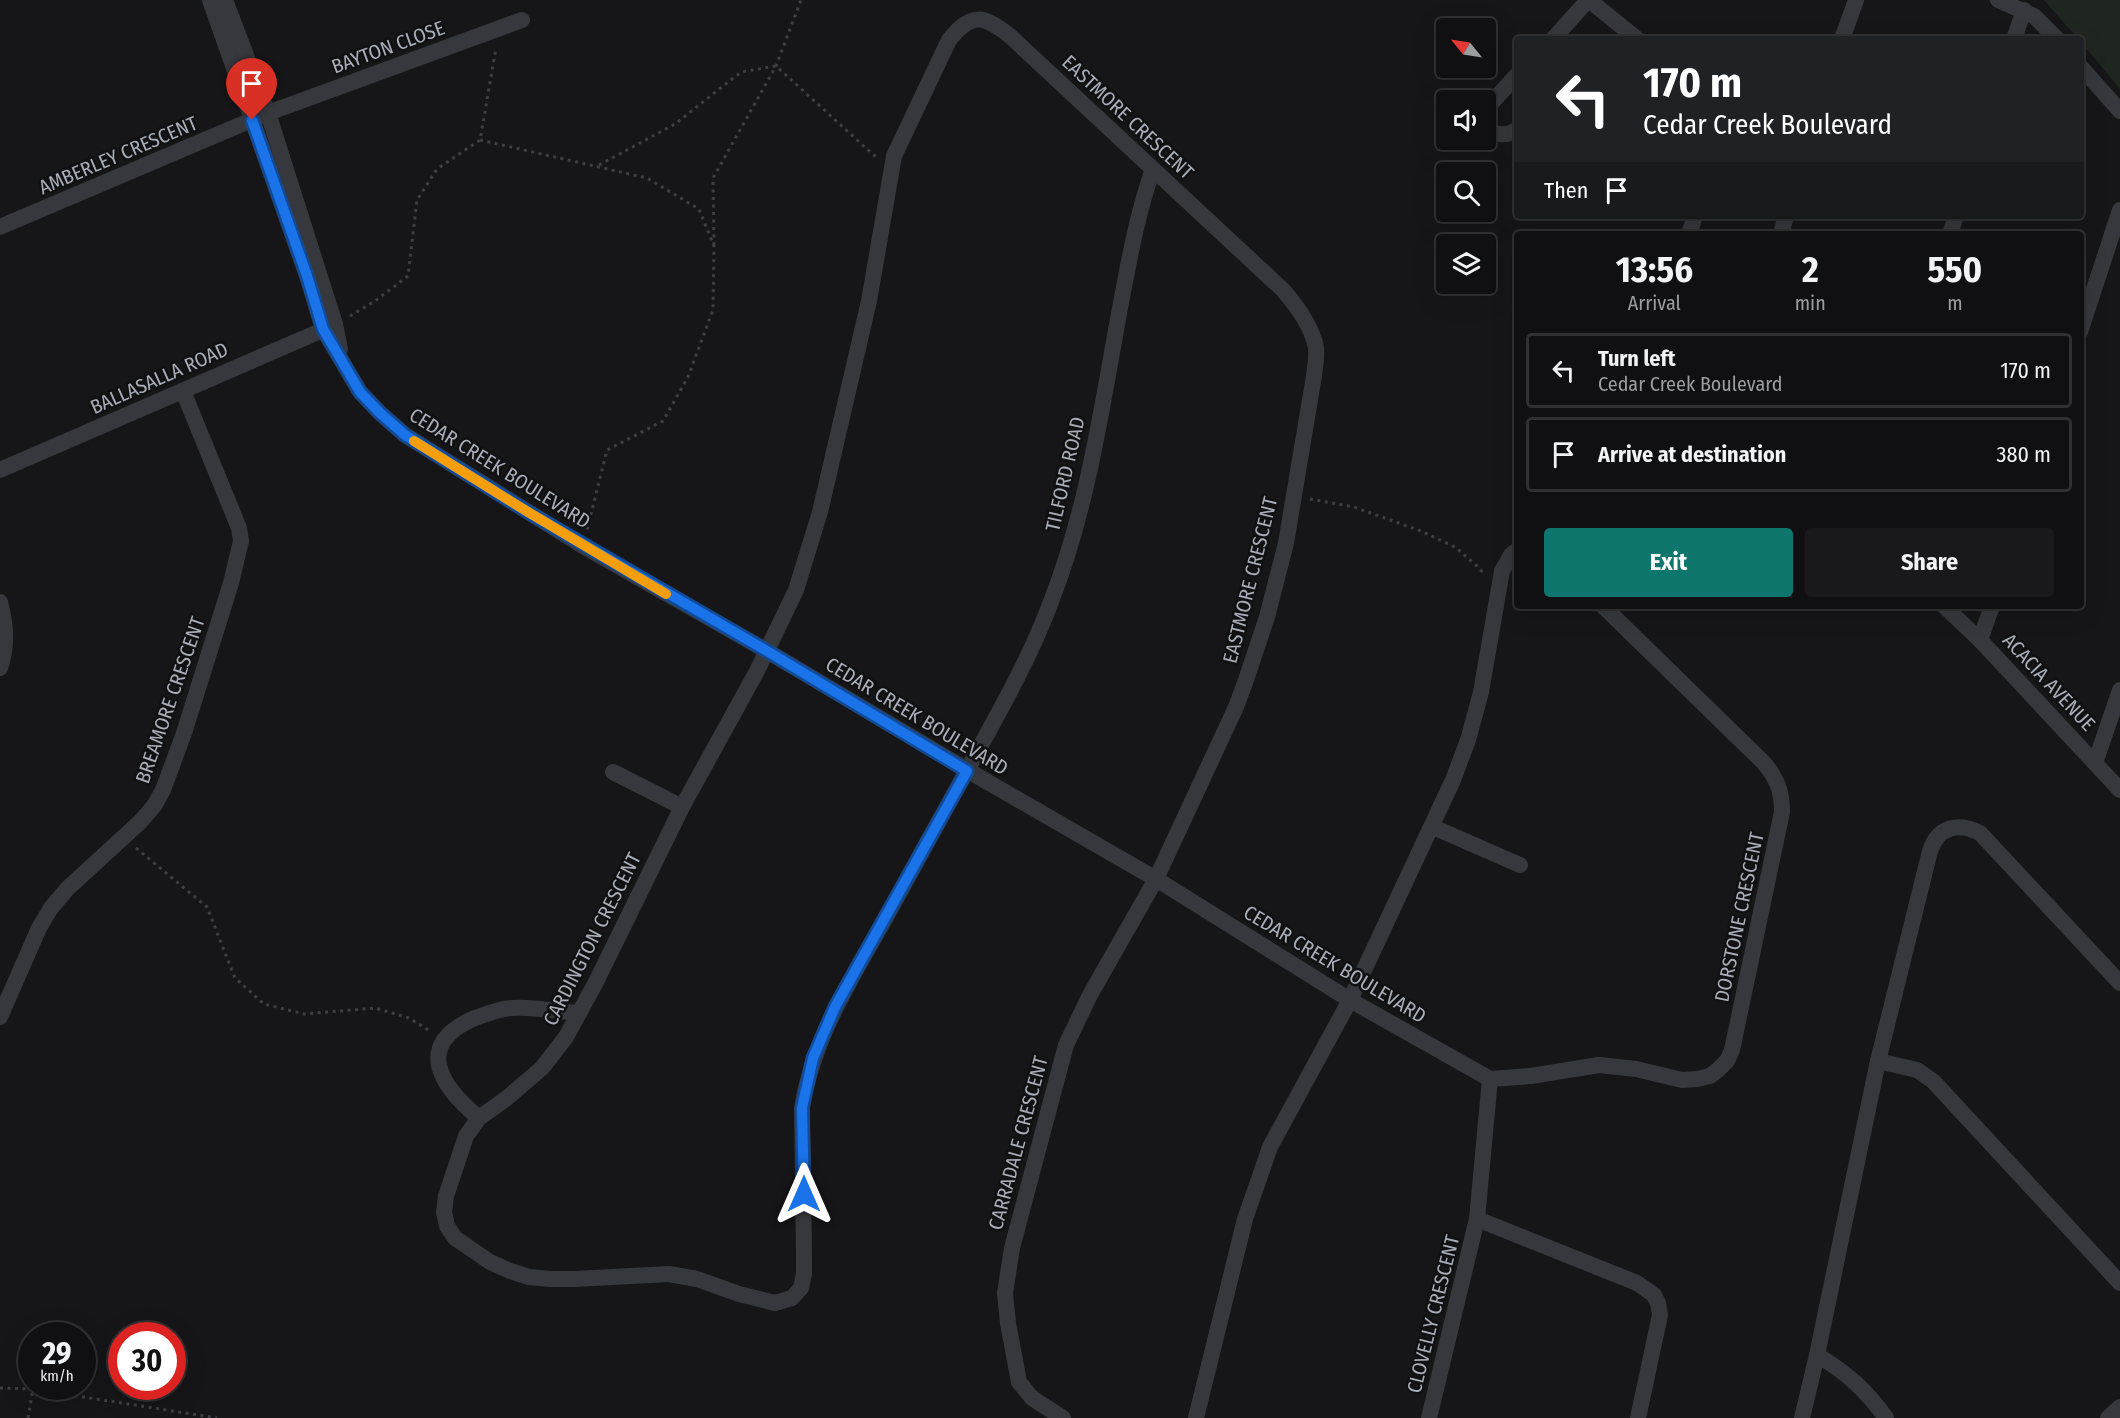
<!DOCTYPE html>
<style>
:root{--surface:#101012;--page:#19191b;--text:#f1f3f6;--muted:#9c9d9f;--line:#303032;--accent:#0f766e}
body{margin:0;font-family:"Fira Sans Condensed",sans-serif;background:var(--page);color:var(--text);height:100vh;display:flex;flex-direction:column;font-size:22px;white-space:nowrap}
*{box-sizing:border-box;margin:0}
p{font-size:20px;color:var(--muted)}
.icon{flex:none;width:33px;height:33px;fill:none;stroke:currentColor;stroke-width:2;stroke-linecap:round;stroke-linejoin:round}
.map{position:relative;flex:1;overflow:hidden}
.details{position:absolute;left:1514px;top:231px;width:570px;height:378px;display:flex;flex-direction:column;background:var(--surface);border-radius:6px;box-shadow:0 6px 24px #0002,0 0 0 2px var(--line)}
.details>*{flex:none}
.top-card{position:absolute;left:1514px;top:36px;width:570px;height:183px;border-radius:6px;box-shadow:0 6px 24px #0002,0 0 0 2px var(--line);background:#202124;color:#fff;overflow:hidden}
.needle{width:39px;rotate:300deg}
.controls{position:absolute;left:1436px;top:18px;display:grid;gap:12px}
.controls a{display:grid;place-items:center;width:60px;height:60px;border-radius:6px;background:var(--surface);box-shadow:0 6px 24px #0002,0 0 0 2px var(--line);font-size:30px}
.speed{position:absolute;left:18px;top:1322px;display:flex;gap:12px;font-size:30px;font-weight:700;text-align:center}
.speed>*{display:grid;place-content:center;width:78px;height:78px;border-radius:50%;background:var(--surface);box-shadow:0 6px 24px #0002,0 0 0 2px var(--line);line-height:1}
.speed small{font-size:15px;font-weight:400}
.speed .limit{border:9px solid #d22;background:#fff;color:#111}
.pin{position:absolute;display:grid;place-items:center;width:51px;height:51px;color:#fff;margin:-62px -26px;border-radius:50% 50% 50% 0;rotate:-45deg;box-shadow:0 0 6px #0007}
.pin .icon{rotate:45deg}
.me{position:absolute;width:66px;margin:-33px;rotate:0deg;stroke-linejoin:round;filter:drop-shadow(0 0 4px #0008)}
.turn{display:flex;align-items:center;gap:21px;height:126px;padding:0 30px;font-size:27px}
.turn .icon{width:78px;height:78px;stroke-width:2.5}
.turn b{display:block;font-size:42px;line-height:51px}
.then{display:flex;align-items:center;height:57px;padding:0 30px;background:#0003;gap:12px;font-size:22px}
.eta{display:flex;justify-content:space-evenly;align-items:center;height:102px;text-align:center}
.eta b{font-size:36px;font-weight:700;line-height:42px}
.cta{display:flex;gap:12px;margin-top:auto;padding:12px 30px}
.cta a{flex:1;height:69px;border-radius:6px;background:var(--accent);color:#fff;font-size:24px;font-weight:700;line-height:69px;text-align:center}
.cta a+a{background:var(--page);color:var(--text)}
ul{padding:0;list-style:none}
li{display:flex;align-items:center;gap:18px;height:75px;margin:0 12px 9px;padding:0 18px;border:3px solid var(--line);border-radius:6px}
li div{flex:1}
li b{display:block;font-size:22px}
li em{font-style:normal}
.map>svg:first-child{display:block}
.green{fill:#1e261f}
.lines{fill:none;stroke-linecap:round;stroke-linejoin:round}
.path{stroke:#3d3f44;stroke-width:3;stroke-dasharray:3 4.5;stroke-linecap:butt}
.street{stroke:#37383d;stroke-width:16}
.route-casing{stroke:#114b97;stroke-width:15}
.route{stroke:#1a73e8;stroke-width:10}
.slow{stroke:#f59e0b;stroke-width:10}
.labels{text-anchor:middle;stroke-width:5;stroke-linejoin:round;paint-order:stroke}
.street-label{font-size:20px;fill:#a8adb8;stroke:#111113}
</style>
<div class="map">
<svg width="2120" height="1418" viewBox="0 0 2120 1418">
<rect width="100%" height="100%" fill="#161618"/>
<path class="green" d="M2044 0H2120V89L2081 42 2080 39H2078Z"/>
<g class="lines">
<g class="path">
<path d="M480 140 647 178 699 209 714 246 713 310 688 377 663 421 607 450 587 530"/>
<path d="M599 165 675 124 741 72 776 66 878 159"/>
<path d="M714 245 713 178 776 66 801 0"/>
<path d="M350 316 375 301 408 276 417 200 437 169 480 140 496 48"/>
<path d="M1310 499 1354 507 1421 531 1455 547 1477 566 1485 575"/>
<path d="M136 848 207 907 235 978 264 1004 304 1014 375 1008 409 1018 430 1031"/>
<path d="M0 1388 33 1389 217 1418"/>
<path d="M28 1418 33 1389"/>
</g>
<g class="street">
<path d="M210 0 307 276 323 329 360 392 380 413 405 435 583 546 767 651 967 770 1156 879 1350 1000 1490 1079 1531 1076 1599 1065 1636 1069 1682 1080 1697 1079 1710 1076 1718 1070 1727 1061 1732 1050 1782 812C1782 791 1777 778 1763 762L1603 606"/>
<path d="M225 0 268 113 335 324 340 349"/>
<path d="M1589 0 1637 39"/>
<path d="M1998 0 2034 16 2057 39"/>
<path d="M1553 39 1588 0"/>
<path d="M1842 39 1856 0"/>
<path d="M2014 39 2024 10"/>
<path d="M2080 66 2120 111"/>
<path d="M1485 110 1516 76"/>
<path d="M1485 127C1494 135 1506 137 1516 130"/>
<path d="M0 227 268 113 522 20"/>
<path d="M1689 234 1695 216"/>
<path d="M1781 234 1786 216"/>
<path d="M1950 234 1956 216"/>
<path d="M2080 332 2120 210"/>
<path d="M0 470 332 326"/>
<path d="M0 602C6 624 8 646 0 668"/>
<path d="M1944 606 1980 640 2120 790"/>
<path d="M1980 640 1992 606"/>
<path d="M2095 763 2120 690"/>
<path d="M613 772 682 807"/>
<path d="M1433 827 1520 865"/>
<path d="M0 1017 39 928 51 908 67 889 140 822 154 806 163 790 184 733 231 583 241 541 239 528 183 391"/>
<path d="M1878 1061 1917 1070 1933 1081 2120 1283"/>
<path d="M479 1118C440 1086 413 1044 475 1018 486 1014 499 1009 511 1008 533 1006 557 1012 579 1013"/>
<path d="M1477 1219 1637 1283 1654 1295 1658 1303 1660 1315 1638 1418"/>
<path d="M1817 1355C1847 1373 1866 1390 1886 1418"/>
<path d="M1063 1418 1032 1398 1019 1382 1008 1323 1005 1293 1012 1248 1066 1045 1090 995 1156 879 1236 707 1246 680 1267 617 1286 543 1314 376C1315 367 1317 357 1316 348 1312 326 1297 306 1283 290L1010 36C983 15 972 12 949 40L894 156 869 301 820 512 796 590 757 671 682 807 596 982 566 1037 542 1068 507 1098 479 1118 466 1136 446 1196 444 1212 447 1226 455 1238 490 1262 510 1271 529 1277 550 1279H575L669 1274 697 1279 739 1294 775 1303 792 1298 801 1288 804 1274V1256L802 1108C813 1038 851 979 885 919 912 870 939 821 966 772 997 716 1030 659 1052 599 1088 506 1102 406 1120 308 1129 261 1137 214 1153 169"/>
<path d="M1196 1418 1245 1219 1270 1147 1350 1000 1453 780 1468 740 1481 692 1502 571 1511 555 1516 551"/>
<path d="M1429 1418 1477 1219 1490 1079"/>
<path d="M1802 1418 1817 1355 1878 1061 1930 851C1938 826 1959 822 1980 833L2120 983"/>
<path d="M2108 1418 2120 1407"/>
</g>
</g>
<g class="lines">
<g class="route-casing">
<path id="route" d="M252 120 307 276 323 329 360 392 380 413 405 435 528 512 767 651 967 771 835 1007 813 1058 802 1108 804 1194"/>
</g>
<use href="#route" class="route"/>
<path class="slow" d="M414 441 528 512 666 594"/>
</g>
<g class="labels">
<g class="street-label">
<text transform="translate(388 47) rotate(-20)" y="7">BAYTON CLOSE</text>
<text transform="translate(1128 117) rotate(43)" y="7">EASTMORE CRESCENT</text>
<text transform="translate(118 155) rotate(-23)" y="7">AMBERLEY CRESCENT</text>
<text transform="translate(159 378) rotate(-24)" y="7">BALLASALLA ROAD</text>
<text transform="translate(500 468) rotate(32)" y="7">CEDAR CREEK BOULEVARD</text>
<text transform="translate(1065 474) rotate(-77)" y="7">TILFORD ROAD</text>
<text transform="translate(1250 580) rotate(-76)" y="7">EASTMORE CRESCENT</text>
<text transform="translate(2049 682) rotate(47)" y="7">ACACIA AVENUE</text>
<text transform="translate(170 700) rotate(-71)" y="7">BREAMORE CRESCENT</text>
<text transform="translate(917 716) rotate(31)" y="7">CEDAR CREEK BOULEVARD</text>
<text transform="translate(1739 917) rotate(-78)" y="7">DORSTONE CRESCENT</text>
<text transform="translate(592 939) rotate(-63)" y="7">CARDINGTON CRESCENT</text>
<text transform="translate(1335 964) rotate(31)" y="7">CEDAR CREEK BOULEVARD</text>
<text transform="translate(1018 1143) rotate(-75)" y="7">CARRADALE CRESCENT</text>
<text transform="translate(1433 1314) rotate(-76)" y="7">CLOVELLY CRESCENT</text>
</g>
</g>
</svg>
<div class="controls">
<a><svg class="needle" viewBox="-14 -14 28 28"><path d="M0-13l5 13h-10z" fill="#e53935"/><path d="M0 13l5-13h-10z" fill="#9c9d9f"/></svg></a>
<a><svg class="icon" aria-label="sound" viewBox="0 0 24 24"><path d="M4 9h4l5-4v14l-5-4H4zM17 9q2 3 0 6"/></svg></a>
<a><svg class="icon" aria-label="search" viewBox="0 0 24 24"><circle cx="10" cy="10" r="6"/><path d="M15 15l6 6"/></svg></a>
<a><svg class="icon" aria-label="layers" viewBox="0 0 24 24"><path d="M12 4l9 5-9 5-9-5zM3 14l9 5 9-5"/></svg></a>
</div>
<div class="speed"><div>29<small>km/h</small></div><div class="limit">30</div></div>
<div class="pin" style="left:252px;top:120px;background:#d93025"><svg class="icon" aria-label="arrive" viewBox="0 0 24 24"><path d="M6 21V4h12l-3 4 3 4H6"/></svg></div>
<svg class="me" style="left:804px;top:1194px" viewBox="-20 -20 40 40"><path d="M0-17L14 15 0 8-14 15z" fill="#1a73e8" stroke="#fff" stroke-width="4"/></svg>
<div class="top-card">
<div class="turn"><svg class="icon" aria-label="left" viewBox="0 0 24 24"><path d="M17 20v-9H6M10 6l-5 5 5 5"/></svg><div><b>170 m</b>Cedar Creek Boulevard</div></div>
<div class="then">Then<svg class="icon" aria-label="arrive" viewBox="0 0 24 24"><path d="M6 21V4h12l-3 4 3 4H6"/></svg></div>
</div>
<section class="details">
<div class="eta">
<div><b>13:56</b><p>Arrival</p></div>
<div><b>2</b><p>min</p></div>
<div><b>550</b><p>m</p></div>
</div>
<ul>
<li><svg class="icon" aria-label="left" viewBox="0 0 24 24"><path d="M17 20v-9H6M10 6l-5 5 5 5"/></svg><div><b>Turn left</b><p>Cedar Creek Boulevard</p></div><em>170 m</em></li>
<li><svg class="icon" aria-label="arrive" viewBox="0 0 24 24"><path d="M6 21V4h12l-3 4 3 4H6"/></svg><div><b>Arrive at destination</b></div><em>380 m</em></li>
</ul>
<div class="cta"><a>Exit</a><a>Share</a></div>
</section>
</div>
